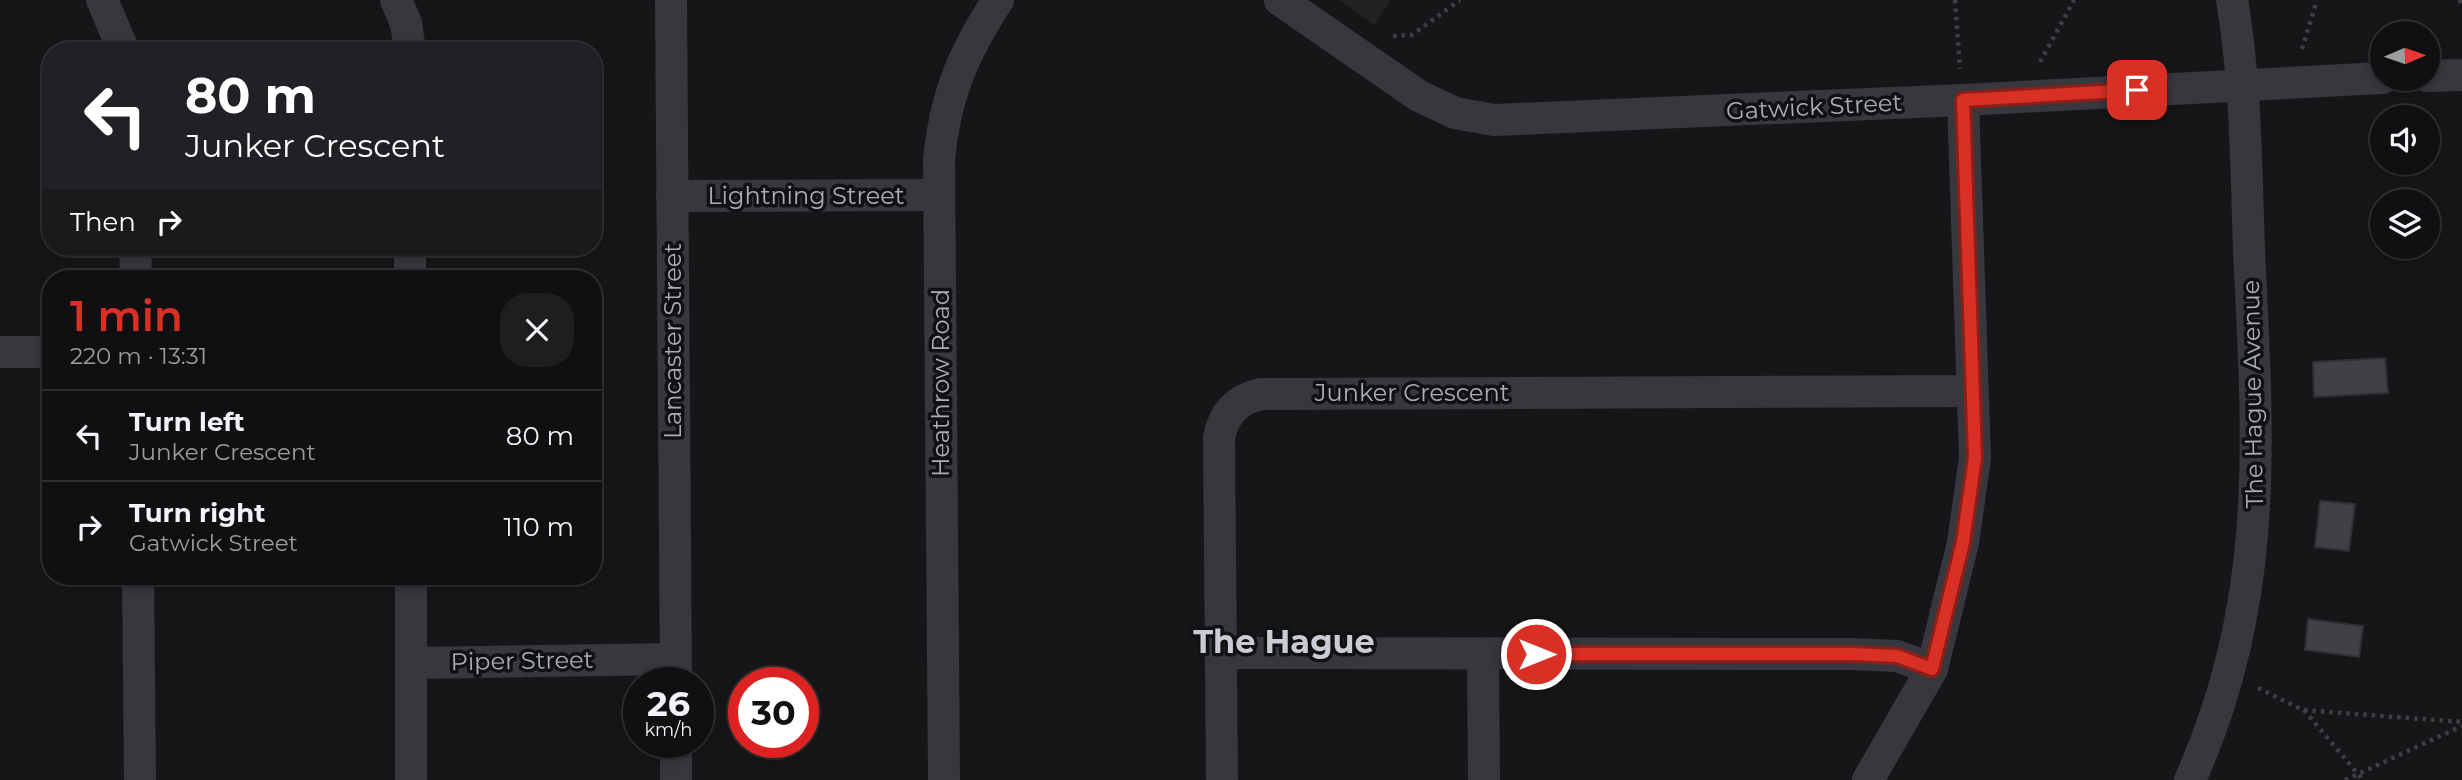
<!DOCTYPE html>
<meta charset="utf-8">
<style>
:root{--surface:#101012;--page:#1e1e20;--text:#f1f3f6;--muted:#9c9d9f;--line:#303032;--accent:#d93025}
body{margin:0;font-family:Montserrat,sans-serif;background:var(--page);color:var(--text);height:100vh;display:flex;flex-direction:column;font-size:26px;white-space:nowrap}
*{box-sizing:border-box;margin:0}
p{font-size:23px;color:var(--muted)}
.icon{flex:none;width:38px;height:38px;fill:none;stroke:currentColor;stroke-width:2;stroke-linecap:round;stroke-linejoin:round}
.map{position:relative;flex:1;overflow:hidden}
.panel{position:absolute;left:42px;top:270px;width:560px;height:315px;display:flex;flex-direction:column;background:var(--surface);border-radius:28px;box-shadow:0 4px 10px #0003,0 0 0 2px var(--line)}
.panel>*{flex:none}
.guide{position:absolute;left:42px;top:42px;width:560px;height:214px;border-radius:28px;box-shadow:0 4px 10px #0003,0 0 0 2px var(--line);background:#202124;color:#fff;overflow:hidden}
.needle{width:46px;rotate:88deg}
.fabs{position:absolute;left:2370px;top:21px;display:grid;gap:14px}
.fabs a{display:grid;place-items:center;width:70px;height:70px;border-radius:50%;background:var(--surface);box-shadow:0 4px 10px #0003,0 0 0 2px var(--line);font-size:35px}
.speed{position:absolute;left:623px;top:667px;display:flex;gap:14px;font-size:35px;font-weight:700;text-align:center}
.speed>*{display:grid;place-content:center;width:91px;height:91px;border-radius:50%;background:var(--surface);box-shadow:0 4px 10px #0003,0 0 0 2px var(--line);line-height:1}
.speed small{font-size:18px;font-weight:400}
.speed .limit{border:10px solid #d22;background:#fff;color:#111}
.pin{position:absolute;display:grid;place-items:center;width:60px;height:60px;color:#fff;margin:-30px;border-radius:14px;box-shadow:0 4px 10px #0006}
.me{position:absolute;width:77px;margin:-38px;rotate:90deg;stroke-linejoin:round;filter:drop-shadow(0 0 5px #0008)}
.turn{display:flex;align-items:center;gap:24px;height:147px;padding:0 28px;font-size:32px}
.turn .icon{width:91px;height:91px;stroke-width:2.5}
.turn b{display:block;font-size:49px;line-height:60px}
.then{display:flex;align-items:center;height:66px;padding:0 28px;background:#0003;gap:14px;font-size:26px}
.round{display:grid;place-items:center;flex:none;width:74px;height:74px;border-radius:28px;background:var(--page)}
.overview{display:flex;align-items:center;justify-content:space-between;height:119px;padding:0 28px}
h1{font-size:42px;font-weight:600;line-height:52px;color:var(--accent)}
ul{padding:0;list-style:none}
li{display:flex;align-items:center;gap:21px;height:91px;padding:0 28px;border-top:2px solid var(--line)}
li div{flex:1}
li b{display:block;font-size:26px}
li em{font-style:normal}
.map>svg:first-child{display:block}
.built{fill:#222225}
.building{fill:#404145;stroke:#303034;stroke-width:2}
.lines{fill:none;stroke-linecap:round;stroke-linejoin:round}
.path{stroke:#3d3f44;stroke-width:4.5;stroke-dasharray:3.5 5;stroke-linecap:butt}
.minor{stroke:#37383d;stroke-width:32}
.route-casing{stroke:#8d1f18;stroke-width:18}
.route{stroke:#d93025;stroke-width:12}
.labels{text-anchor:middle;stroke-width:7;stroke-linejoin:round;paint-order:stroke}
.street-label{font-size:24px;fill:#a8adb8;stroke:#111113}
.district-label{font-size:32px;font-weight:bold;fill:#c9ccd4;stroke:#111113}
</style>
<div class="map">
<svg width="2462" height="780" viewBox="0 0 2462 780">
<rect width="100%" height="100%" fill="#161618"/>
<path class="built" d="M1339 0H1391L1374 25Z"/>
<g class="building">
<path d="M2385 358 2388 393 2314 397 2313 362Z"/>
<path d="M2320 501 2355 504 2349 551 2315 547Z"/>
<path d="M2308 619 2363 626 2359 657 2305 650Z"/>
</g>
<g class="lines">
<g class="path">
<path d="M1955 0 1960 69"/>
<path d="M2459 0 2462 3"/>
<path d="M1393 36 1412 35 1460 0"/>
<path d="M2302 49 2317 0"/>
<path d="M2040 62 2074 0"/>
<path d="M2258 688 2303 710 2462 722"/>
<path d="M2304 710 2363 780"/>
<path d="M2345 780 2462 726"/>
</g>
<g class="minor">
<path d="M102 0 124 51"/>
<path d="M396 0 406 23 410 51"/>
<path d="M671 0 676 682"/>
<path d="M1280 0 1419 96 1455 113 1494 120 1963 100 2382 78"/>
<path d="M2427 76 2462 75"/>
<path d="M672 196 939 195"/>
<path d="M135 247 136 278"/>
<path d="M410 247V278"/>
<path d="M0 352H51"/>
<path d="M138 576 140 780"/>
<path d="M411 576V780"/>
<path d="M1220 653 1852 654 1897 656 1932 669"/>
<path d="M1483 654 1484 780"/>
<path d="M411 663 675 659"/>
<path d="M676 742V780"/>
<path d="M944 780 939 160C945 95 963 54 998 0"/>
<path d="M1222 780 1219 438C1223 414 1237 399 1261 394L1972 391"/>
<path d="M1868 780 1932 669 1963 543 1975 458 1963 100"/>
<path d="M2190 780C2271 601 2258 439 2249 249 2246 166 2246 82 2232 0"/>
</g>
</g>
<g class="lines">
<g class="route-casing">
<path id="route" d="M1536 654H1852L1897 656 1932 669 1963 542 1975 458 1963 100 2137 90"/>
</g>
<use href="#route" class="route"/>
</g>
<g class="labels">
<g class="street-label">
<text transform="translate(1814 107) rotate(-3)" y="8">Gatwick Street</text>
<text x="806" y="204">Lightning Street</text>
<text transform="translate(673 341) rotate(-90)" y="8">Lancaster Street</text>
<text transform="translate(941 383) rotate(-90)" y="8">Heathrow Road</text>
<text x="1412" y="401">Junker Crescent</text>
<text transform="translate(2253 394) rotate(-91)" y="8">The Hague Avenue</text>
<text transform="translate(522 661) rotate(-1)" y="8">Piper Street</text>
</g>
<g class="district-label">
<text x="1284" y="653">The Hague</text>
</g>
</g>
</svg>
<div class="fabs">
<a><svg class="needle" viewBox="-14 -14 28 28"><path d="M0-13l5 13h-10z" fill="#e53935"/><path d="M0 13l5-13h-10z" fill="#9c9d9f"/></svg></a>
<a><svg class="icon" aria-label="sound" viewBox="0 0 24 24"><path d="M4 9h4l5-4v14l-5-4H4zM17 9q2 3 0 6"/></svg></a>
<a><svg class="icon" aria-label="layers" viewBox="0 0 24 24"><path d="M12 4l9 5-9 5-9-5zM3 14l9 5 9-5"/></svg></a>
</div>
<div class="speed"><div>26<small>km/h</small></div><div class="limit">30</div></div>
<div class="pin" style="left:2137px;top:90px;background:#d93025"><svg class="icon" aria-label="arrive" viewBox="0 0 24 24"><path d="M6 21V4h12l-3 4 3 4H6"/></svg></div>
<svg class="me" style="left:1536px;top:654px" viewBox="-20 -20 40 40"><circle r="17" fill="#d93025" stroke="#fff" stroke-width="3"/><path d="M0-11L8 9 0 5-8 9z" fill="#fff"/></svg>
<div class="guide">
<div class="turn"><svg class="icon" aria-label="left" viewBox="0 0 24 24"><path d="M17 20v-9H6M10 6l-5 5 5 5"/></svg><div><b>80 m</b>Junker Crescent</div></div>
<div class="then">Then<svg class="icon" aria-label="right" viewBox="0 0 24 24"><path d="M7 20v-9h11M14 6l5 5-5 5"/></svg></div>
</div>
<section class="panel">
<div class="overview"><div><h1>1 min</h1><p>220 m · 13:31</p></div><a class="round"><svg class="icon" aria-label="close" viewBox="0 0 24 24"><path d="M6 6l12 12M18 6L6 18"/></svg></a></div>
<ul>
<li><svg class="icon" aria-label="left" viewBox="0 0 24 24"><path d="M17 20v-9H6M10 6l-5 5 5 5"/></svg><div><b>Turn left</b><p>Junker Crescent</p></div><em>80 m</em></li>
<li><svg class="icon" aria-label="right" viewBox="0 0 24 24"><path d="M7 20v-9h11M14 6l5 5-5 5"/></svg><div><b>Turn right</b><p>Gatwick Street</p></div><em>110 m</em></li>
</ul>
</section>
</div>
